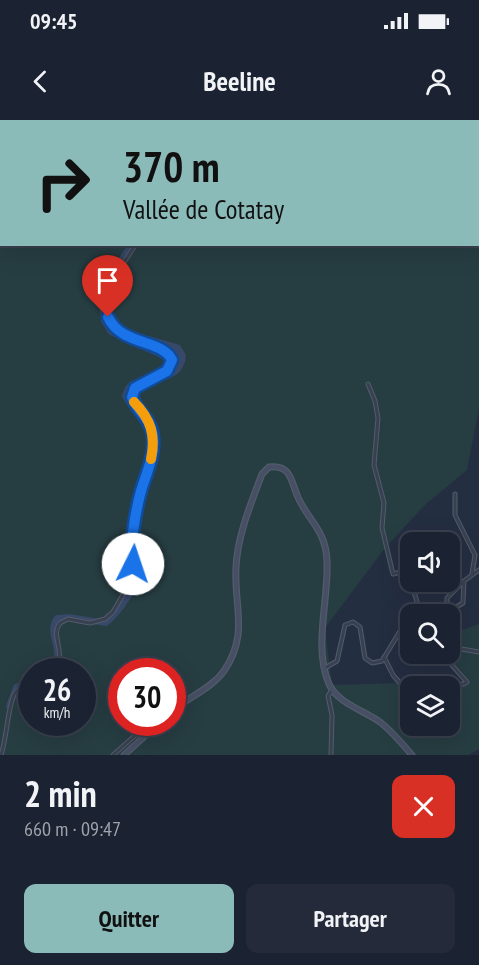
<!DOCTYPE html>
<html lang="fr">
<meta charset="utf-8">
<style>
:root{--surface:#1b2231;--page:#242a39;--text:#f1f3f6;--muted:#a0a4ab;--line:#393f4d;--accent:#8bbbb9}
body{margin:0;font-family:"PT Sans Narrow",sans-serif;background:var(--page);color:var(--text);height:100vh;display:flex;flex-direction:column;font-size:22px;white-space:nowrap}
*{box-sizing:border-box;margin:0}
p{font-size:20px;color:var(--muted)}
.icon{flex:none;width:33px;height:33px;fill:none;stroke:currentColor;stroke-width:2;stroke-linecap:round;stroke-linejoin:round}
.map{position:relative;height:635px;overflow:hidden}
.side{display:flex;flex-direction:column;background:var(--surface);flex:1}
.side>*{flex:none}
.hud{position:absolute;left:0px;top:0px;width:480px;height:126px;box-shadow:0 6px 24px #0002,0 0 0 2px var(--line);background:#8bbbb9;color:#111;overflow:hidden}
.tools{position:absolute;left:400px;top:412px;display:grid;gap:12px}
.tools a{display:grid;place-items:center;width:60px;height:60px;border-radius:12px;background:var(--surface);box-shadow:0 6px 24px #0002,0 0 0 2px var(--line);font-size:30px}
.speed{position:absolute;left:18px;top:538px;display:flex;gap:12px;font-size:30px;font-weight:700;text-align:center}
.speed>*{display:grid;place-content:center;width:78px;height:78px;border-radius:50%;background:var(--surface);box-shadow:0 6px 24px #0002,0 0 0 2px var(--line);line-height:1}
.speed small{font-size:15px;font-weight:400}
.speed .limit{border:9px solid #d22;background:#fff;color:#111}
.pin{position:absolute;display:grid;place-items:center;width:51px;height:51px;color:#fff;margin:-62px -26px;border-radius:50% 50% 50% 0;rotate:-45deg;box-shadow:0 0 6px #0007}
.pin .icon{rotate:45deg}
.me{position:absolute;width:66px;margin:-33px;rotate:4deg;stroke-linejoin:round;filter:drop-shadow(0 0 4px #0008)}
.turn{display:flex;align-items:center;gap:21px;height:126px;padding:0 24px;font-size:27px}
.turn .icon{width:78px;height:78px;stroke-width:2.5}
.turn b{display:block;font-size:42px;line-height:51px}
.round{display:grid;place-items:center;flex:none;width:63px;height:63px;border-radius:12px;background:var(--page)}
.headline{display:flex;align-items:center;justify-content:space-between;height:102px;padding:0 24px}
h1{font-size:36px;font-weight:800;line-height:45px}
.button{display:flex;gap:12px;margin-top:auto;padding:12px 24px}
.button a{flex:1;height:69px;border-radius:12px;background:var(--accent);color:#111;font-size:24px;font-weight:800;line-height:69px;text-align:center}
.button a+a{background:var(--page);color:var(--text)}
.status{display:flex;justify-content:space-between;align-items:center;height:42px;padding:0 30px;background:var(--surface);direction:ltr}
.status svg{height:16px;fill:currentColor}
header{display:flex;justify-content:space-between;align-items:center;height:78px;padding:0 24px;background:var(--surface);font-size:27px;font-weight:800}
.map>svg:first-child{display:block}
.green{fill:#263d42;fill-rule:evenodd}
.water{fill:#374869}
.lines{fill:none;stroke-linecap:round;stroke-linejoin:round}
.river{stroke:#374869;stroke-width:6}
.street-casing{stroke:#535c6b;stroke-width:5}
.secondary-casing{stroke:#535c6b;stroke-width:7}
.street{stroke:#384151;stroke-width:3}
.secondary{stroke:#464f64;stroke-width:4.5}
.route-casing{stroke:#114b97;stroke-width:15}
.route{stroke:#1a73e8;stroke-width:10}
.slow{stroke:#f59e0b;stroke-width:10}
</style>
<div class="status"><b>09:45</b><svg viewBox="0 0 49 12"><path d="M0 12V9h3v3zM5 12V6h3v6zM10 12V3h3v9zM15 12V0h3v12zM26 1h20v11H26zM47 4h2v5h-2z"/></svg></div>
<header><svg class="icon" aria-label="back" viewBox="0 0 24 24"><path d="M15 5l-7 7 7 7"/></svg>Beeline<svg class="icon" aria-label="person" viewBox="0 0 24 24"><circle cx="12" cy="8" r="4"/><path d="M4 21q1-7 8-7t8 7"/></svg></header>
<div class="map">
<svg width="479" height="635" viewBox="0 0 479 635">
<rect width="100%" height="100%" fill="#242e41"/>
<path class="green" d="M0 0H394L2 2V124H478L479 102V288L467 350 426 384 385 428 325 508 332 565 470 561 446 534H450V514L479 504V629L468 635H0ZM32 552H82V603H32ZM122 552H172V603H122ZM411 567H450V606H411Z"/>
<path class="water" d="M149 216 180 225 186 235C184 260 165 259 146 263L169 252 177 240 170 227 148 219Z"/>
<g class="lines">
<g class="river">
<path d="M168 2 172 0"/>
<path d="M132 124 113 152 103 189 104 201 111 212 170 239 166 249 132 264 128 268 125 276C140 302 154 297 149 334"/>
<path d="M48 552C70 532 44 515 57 498L69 497 106 503C118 494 140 463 139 448 139 437 132 426 132 416 132 396 139 374 144 355"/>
<path d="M9 586 16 567 32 560"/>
</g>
<g class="street-casing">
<g id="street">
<path d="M414 0 415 2"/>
<path d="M445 0V2"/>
<path d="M472 0 475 2"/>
<path d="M206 2 207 0"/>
<path d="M400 2V0"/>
<path d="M478 4H479"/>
<path d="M478 97H479"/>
<path d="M368 264 375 281 378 298 374 345 384 383 382 408 393 454 408 450 411 460"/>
<path d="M455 374V395L475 435 472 454"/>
<path d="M464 461 463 483 453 489 447 483V478L464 461 479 450"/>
<path d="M411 462 421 495"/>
<path d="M450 527 479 532"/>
<path d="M384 537 393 555 399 562 464 564 467 562 442 534"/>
<path d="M325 548 337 541 345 505 353 502 360 507 365 538 372 543 382 541 417 483"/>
<path d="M53 552C69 531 49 518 60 503L68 499 90 503 105 499 113 492 133 457 130 429 135 420 140 377 153 321 149 301 133 277 135 268 167 251 172 244 167 233 122 213 108 197 115 156 136 124"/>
<path d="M1 635C7 618 8 583 15 573 19 567 26 566 32 562"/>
<path d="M113 635 149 603"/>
<path d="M331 635 332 595 328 576 332 570"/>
</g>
</g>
<g class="secondary-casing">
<g id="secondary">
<path d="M172 591C188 577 211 569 224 551 249 514 234 488 236 448 237 417 251 383 262 354L269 347C290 344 291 360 297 375 307 400 326 409 327 441 329 479 313 527 329 564 337 583 365 591 380 602 392 611 402 624 412 635"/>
<path d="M124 635 159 603"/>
</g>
</g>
<use href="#street" class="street"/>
<use href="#secondary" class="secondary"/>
</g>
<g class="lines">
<g class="route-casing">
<path id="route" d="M108 197C121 226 162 219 172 240L167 251 135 268 132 277C136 291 151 297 153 317 155 336 146 354 141 371 135 394 130 422 133 444"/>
</g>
<use href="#route" class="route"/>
<path class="slow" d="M134 282C151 299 156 316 151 339"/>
</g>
</svg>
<div class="tools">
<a><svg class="icon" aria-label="sound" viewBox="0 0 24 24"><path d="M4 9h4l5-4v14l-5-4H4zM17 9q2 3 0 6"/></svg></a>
<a><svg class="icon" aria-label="search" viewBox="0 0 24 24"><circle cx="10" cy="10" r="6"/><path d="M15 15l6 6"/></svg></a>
<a><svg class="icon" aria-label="layers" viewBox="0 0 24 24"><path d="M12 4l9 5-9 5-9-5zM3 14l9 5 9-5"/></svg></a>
</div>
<div class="speed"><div>26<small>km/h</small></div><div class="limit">30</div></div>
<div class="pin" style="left:108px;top:197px;background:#d93025"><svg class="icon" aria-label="arrive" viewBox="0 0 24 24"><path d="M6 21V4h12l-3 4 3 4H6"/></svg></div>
<svg class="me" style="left:133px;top:444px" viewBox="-20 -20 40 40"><circle r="19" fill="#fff"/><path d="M0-13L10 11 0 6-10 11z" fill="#1a73e8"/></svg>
<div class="hud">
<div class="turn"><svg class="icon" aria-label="right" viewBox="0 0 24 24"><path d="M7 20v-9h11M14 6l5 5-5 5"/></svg><div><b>370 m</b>Vallée de Cotatay</div></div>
</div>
</div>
<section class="side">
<div class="headline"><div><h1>2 min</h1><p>660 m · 09:47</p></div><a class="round" style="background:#d93025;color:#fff"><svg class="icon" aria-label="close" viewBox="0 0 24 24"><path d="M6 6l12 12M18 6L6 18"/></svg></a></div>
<div class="button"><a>Quitter</a><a>Partager</a></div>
</section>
